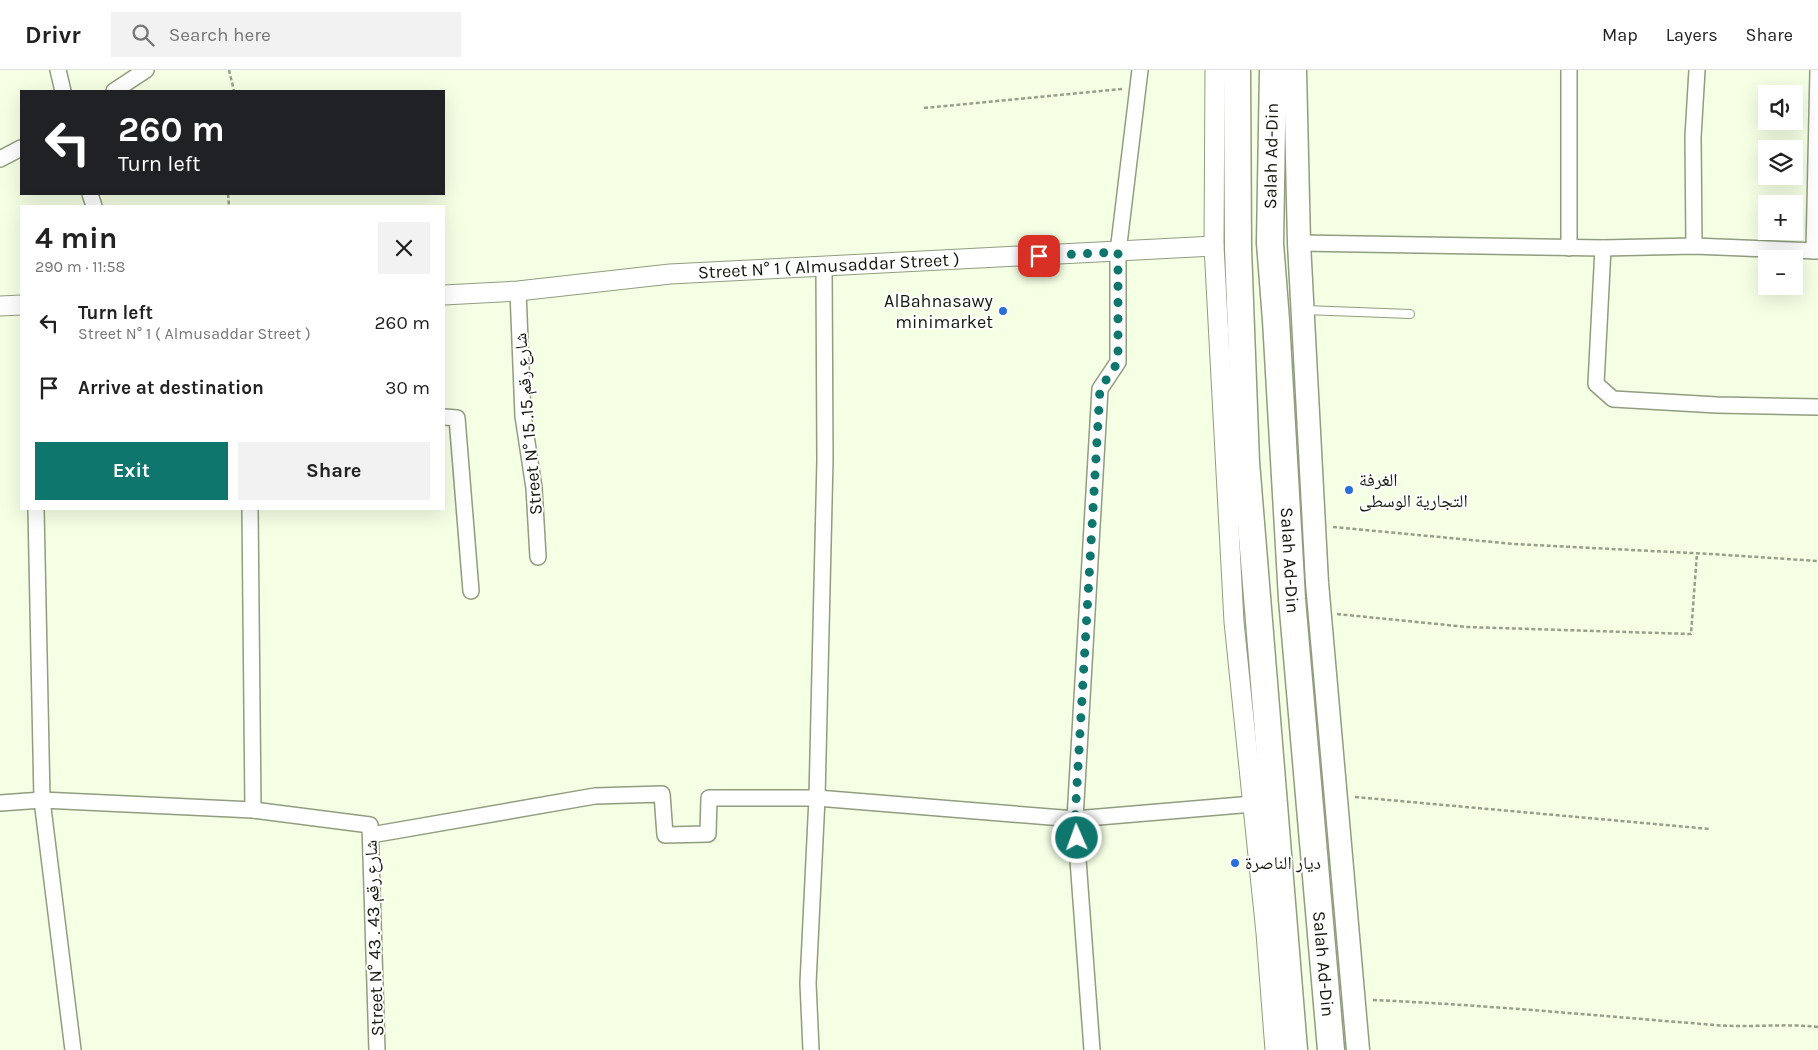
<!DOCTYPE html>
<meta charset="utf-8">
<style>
:root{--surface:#fff;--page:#f2f2f2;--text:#222;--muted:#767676;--line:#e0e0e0;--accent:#0f766e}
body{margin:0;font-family:Karla,"Noto Naskh Arabic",sans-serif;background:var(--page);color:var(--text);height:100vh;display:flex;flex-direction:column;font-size:19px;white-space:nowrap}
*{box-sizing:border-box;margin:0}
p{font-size:16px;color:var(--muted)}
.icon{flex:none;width:28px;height:28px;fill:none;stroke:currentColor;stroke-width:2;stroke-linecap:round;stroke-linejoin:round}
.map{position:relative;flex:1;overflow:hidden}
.drawer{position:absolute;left:20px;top:135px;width:425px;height:305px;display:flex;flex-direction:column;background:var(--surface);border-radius:0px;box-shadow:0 5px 20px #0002}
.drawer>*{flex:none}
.guide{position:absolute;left:20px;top:20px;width:425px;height:105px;border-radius:0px;box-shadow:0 5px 20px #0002;background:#202124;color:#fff;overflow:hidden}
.buttons{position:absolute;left:1758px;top:15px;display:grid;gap:10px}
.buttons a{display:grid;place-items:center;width:45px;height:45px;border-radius:0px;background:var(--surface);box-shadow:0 5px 20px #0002;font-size:25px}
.pin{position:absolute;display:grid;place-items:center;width:42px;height:42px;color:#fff;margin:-21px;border-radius:10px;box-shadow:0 2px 8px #0006}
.me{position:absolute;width:55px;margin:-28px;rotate:358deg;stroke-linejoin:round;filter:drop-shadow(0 0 4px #0008)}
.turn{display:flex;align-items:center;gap:18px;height:105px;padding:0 15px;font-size:22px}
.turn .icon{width:65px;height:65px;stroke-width:2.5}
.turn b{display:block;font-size:35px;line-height:42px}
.round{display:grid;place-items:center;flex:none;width:52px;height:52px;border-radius:0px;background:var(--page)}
.head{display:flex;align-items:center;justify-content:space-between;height:85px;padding:0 15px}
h1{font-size:30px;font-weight:700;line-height:38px}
.button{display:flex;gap:10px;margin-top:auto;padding:10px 15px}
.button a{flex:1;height:58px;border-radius:0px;background:var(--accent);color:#fff;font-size:20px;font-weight:700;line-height:58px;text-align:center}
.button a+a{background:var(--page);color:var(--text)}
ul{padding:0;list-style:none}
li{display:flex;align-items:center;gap:15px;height:65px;padding:0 15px}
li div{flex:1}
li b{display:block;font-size:19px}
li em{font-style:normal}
header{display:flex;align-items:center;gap:30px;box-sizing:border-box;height:70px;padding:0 25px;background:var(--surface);border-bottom:1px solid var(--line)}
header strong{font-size:24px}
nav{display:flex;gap:28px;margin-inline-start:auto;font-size:18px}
.search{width:350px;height:45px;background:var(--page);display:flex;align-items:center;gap:12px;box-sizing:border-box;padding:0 18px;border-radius:0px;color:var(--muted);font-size:19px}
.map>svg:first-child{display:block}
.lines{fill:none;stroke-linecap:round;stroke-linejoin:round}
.service-casing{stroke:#909d7e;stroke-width:10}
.minor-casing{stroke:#909d7e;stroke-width:18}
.tertiary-casing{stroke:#909d7e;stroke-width:21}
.secondary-casing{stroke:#909d7e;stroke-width:25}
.trunk-casing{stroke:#909d7e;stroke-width:29}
.path{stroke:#98a08b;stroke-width:2.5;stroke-dasharray:4 2.5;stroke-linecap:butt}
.service{stroke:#fff;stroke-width:8}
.minor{stroke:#fff;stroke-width:15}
.tertiary{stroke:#fff;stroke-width:19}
.secondary{stroke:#fff;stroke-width:22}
.trunk{stroke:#fff;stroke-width:26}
.route{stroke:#0f766e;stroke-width:9;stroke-dasharray:0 16.2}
.poi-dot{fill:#296edb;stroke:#fff;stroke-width:2}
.labels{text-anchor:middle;stroke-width:4;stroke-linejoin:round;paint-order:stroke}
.street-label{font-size:18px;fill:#14190d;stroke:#fff}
.poi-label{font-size:18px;fill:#14190d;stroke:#fff;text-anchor:start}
</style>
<header>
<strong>Drivr</strong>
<div class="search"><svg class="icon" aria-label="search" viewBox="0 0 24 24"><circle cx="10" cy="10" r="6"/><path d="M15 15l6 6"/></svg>Search here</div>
<nav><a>Map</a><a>Layers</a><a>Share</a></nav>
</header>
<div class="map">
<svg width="1818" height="980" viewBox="0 0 1818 980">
<rect width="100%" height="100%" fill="#f4ffe4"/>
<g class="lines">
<g class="service-casing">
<path id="service" d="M1305 240 1410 244"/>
</g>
<g class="minor-casing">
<g id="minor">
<path d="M58 0 63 21"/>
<path d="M1569 0V178"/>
<path d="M114 21 146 0"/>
<path d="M0 89 21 78"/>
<path d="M90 124 94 136"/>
<path d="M1299 173 1603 178 1694 176 1818 181"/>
<path d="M1694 176 1693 67 1697 0"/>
<path d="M1603 178 1596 314 1613 329 1717 335 1818 337"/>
<path d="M1814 181 1818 0"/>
<path d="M518 221 523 346 534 418 538 487"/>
<path d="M444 347 457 348 471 521"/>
<path d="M36 439 42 730 73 980"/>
<path d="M250 439 253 740"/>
<path d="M0 733 42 730 253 740 370 755 377 980"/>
<path d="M371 765 595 726 662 724 665 765 708 764 709 728H817L1075 749 1253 734"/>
<path d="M811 980 808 913 817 728 825 390 824 197"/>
<path d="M1092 980 1075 749 1100 319 1118 292V182L1140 0"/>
</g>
</g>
<g class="tertiary-casing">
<g id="tertiary">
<path d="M1215 0 1214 176 1234 552 1266 863 1275 980"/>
<path id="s1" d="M444 225 518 221 670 204 1214 176"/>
<path d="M0 236 21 235"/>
</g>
</g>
<g class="secondary-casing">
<path id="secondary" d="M1295 0 1299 173 1317 513 1358 980"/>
</g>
<g class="trunk-casing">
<g id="trunk">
<path d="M1237 0 1238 179 1246 392 1294 980"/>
<path id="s2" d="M1273 0 1270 173 1276 250 1292 529 1331 980"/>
</g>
</g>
<g class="path">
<path d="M229 0 234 21"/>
<path d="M924 38 1122 19"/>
<path d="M228 124 229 136"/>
<path d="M1333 457 1514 474 1711 484 1818 491"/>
<path d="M1337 544 1467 557 1691 564 1697 483"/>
<path d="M1355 727 1710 759"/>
<path d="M1373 930C1487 935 1601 946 1715 955 1749 958 1784 953 1818 957"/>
</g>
<use href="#service" class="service"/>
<use href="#minor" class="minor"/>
<use href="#tertiary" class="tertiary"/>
<use href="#secondary" class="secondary"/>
<use href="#trunk" class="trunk"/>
</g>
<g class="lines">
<path class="route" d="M1039 186 1118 182V292L1100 319 1075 749 1077 768"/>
</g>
<g class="poi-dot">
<circle cx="1003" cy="241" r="5"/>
<circle cx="1349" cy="420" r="5"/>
<circle cx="1235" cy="793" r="5"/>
</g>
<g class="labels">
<g class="street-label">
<text transform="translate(1271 86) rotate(-89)" y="6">Salah Ad-Din</text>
<text dy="6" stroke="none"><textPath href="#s1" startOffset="386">Street N° 1 ( Almusaddar Street )</textPath></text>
<text transform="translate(528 354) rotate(-95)" y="6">Street N° 15 .شارع رقم 15</text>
<text dy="6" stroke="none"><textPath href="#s2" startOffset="491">Salah Ad-Din</textPath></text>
<text transform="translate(374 868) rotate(-92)" y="6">Street N° 43 . شارع رقم 43</text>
<text dy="6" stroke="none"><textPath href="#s2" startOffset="896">Salah Ad-Din</textPath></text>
</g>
<g class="poi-label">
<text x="993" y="237" text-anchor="end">AlBahnasawy<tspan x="993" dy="21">minimarket</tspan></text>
<text x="1359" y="416">الغرفة<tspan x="1359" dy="21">التجارية الوسطى</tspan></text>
<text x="1245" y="799">ديار الناصرة</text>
</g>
</g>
</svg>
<div class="buttons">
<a><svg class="icon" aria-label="sound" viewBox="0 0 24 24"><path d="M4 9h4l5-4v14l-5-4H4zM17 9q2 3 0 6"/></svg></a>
<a><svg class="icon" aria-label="layers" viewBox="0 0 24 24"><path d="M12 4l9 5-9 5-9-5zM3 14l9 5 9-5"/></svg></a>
<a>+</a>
<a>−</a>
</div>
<div class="pin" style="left:1039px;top:186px;background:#d93025"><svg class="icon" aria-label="arrive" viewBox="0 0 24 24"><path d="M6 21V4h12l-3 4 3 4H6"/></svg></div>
<svg class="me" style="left:1077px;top:768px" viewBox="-20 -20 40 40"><circle r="17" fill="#0f766e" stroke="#fff" stroke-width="3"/><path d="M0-11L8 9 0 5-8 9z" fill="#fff"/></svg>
<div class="guide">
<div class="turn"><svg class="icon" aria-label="left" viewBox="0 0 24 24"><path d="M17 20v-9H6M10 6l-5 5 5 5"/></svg><div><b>260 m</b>Turn left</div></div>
</div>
<section class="drawer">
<div class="head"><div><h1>4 min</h1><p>290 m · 11:58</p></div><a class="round"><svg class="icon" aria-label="close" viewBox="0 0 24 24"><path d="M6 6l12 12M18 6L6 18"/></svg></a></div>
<ul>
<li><svg class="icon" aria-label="left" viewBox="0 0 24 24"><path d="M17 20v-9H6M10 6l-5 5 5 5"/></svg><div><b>Turn left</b><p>Street N° 1 ( Almusaddar Street )</p></div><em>260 m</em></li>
<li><svg class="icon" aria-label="arrive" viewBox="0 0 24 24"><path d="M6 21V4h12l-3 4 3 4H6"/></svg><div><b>Arrive at destination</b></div><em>30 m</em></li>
</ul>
<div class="button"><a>Exit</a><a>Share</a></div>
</section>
</div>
